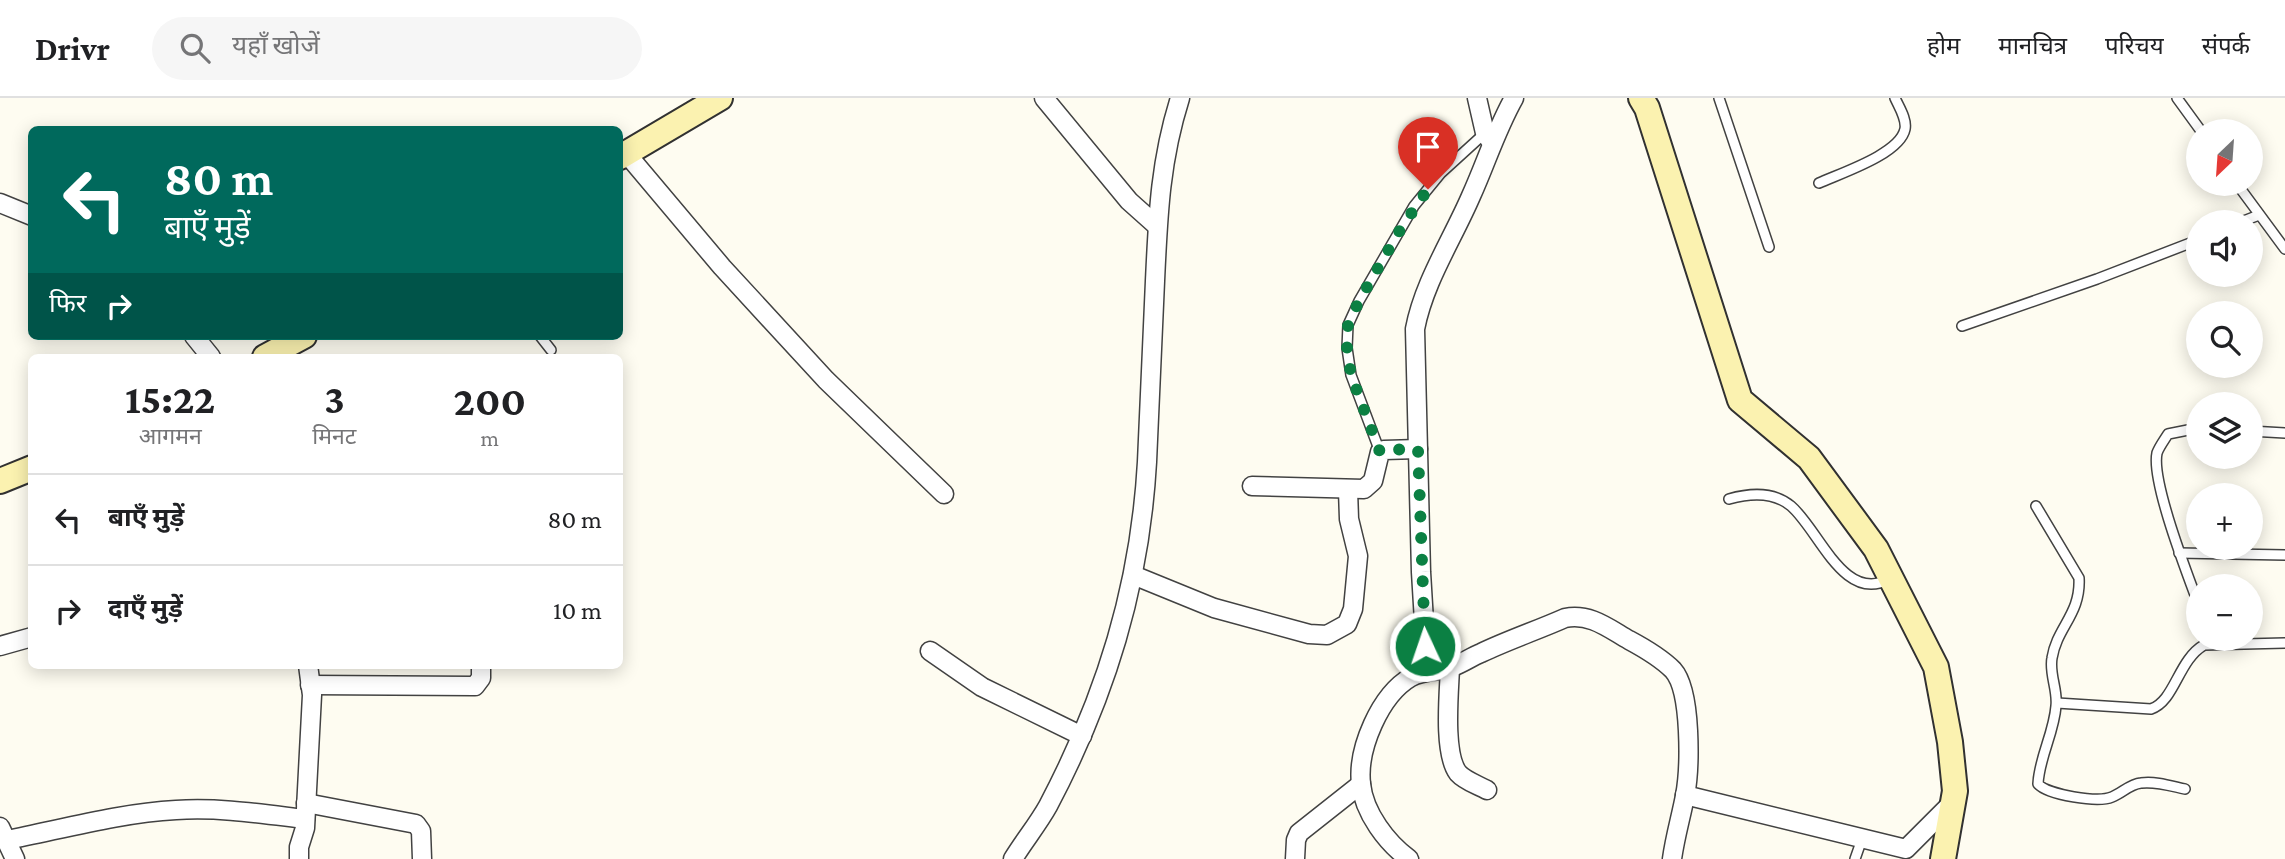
<!DOCTYPE html>
<html lang="hi">
<meta charset="utf-8">
<style>
:root{--surface:#fff;--page:#f6f6f6;--text:#202124;--muted:#757577;--line:#e0e0e0}
body{margin:0;font-family:"Crimson Pro","Noto Sans Devanagari",serif;background:var(--page);color:var(--text);height:100vh;display:flex;flex-direction:column;font-size:26px;white-space:nowrap}
*{box-sizing:border-box;margin:0}
p{font-size:23px;color:var(--muted)}
.icon{flex:none;width:38px;height:38px;fill:none;stroke:currentColor;stroke-width:2;stroke-linecap:round;stroke-linejoin:round}
.map{position:relative;flex:1;overflow:hidden}
.side{position:absolute;left:28px;top:256px;width:595px;height:315px;display:flex;flex-direction:column;background:var(--surface);border-radius:10px;box-shadow:0 4px 18px #0003}
.side>*{flex:none}
.guide{position:absolute;left:28px;top:28px;width:595px;height:214px;border-radius:10px;box-shadow:0 4px 18px #0003;background:#00695c;color:#fff;overflow:hidden}
.needle{width:46px;rotate:205deg}
.fabs{position:absolute;left:2186px;top:21px;display:grid;gap:14px}
.fabs a{display:grid;place-items:center;width:77px;height:77px;border-radius:50%;background:var(--surface);box-shadow:0 4px 18px #0003;font-size:35px}
.pin{position:absolute;display:grid;place-items:center;width:60px;height:60px;color:#fff;margin:-72px -30px;border-radius:50% 50% 50% 0;rotate:-45deg;box-shadow:0 0 7px #0007}
.pin .icon{rotate:45deg}
.me{position:absolute;width:77px;margin:-38px;rotate:357deg;stroke-linejoin:round;filter:drop-shadow(0 0 5px #0008)}
.turn{display:flex;align-items:center;gap:24px;height:147px;padding:0 21px;font-size:32px}
.turn .icon{width:91px;height:91px;stroke-width:2.5}
.turn b{display:block;font-size:49px;line-height:60px}
.then{display:flex;align-items:center;height:66px;padding:0 21px;background:#0003;gap:14px;font-size:26px}
.eta{display:flex;justify-content:space-evenly;align-items:center;height:119px;text-align:center}
.eta b{font-size:42px;font-weight:700;line-height:49px}
ul{padding:0;list-style:none}
li{display:flex;align-items:center;gap:21px;height:91px;padding:0 21px;border-top:2px solid var(--line)}
li div{flex:1}
li b{display:block;font-size:26px}
li em{font-style:normal}
header{display:flex;align-items:center;gap:42px;box-sizing:border-box;height:98px;padding:0 35px;background:var(--surface);border-bottom:2px solid var(--line)}
header strong{font-size:33px}
nav{display:flex;gap:38px;margin-inline-start:auto;font-size:24px}
.search{width:490px;height:63px;background:var(--page);display:flex;align-items:center;gap:18px;box-sizing:border-box;padding:0 24px;border-radius:38px;color:var(--muted);font-size:26px}
.map>svg:first-child{display:block}
.lines{fill:none;stroke-linecap:round;stroke-linejoin:round}
.service-casing{stroke:#424242;stroke-width:12}
.minor-casing{stroke:#424242;stroke-width:21}
.secondary-casing{stroke:#313131;stroke-width:28}
.service{stroke:#fff;stroke-width:9}
.minor{stroke:#fff;stroke-width:18}
.secondary{stroke:#fbf2b0;stroke-width:24}
.route{stroke:#0b8043;stroke-width:12;stroke-dasharray:0 21.6}
</style>
<header>
<strong>Drivr</strong>
<div class="search"><svg class="icon" aria-label="search" viewBox="0 0 24 24"><circle cx="10" cy="10" r="6"/><path d="M15 15l6 6"/></svg>यहाँ खोजें</div>
<nav><a>होम</a><a>मानचित्र</a><a>परिचय</a><a>संपर्क</a></nav>
</header>
<div class="map">
<svg width="2285" height="761" viewBox="0 0 2285 761">
<rect width="100%" height="100%" fill="#fefcf1"/>
<g class="lines">
<g class="service-casing">
<g id="service">
<path d="M1719 0 1769 149"/>
<path d="M2177 0 2201 33"/>
<path d="M1819 85C1841 75 1900 56 1905 31 1907 21 1899 9 1895 0"/>
<path d="M2237 86 2285 151"/>
<path d="M2241 124 2259 117"/>
<path d="M1962 228 2097 181 2198 142"/>
<path d="M540 238 551 252"/>
<path d="M2198 330 2168 336C2165 341 2159 349 2157 355 2151 383 2187 475 2198 505"/>
<path d="M2250 333 2285 335"/>
<path d="M1380 354 1351 277 1347 250 1348 227 1359 203 1414 108 1441 75 1485 35"/>
<path d="M1729 401C1750 395 1773 393 1791 408 1819 432 1844 506 1889 481"/>
<path d="M2036 408 2079 480C2081 516 2057 529 2052 560 2049 576 2058 592 2056 608 2054 635 2039 660 2038 686 2048 697 2098 705 2112 699 2122 695 2130 686 2141 685 2156 683 2171 688 2185 691"/>
<path d="M2179 455 2285 457"/>
<path d="M2057 605 2151 611C2175 603 2178 562 2204 547L2285 545"/>
<path d="M1855 761 1862 741"/>
</g>
</g>
<g class="minor-casing">
<g id="minor">
<path d="M1044 0 1129 103 1157 128"/>
<path d="M1477 0 1485 35 1492 45"/>
<path d="M626 55 722 169 826 282 944 396"/>
<path d="M0 105 32 118"/>
<path d="M194 238 211 259"/>
<path d="M1252 388 1364 391 1373 383 1380 354 1384 352 1418 351"/>
<path d="M1133 477 1214 510 1309 536 1327 537 1347 526 1353 511 1358 458 1349 421 1348 392"/>
<path d="M0 548 32 539"/>
<path d="M930 553 982 589 1082 638"/>
<path d="M1450 570C1449 595 1443 655 1458 675 1465 683 1478 687 1487 692"/>
<path d="M1427 573 1421 474 1415 231C1424 184 1452 142 1471 98 1486 65 1496 32 1514 0"/>
<path d="M310 587 475 588 481 580V567"/>
<path d="M1685 697 1906 751 1953 704"/>
<path d="M306 705 416 726 421 733 422 761"/>
<path d="M0 729 15 761"/>
<path d="M7 742C63 731 120 715 176 712 219 709 263 716 305 721"/>
<path d="M299 761V749L305 730 312 597 308 567"/>
<path d="M1013 761C1024 743 1038 726 1048 708 1106 598 1140 488 1147 364 1150 304 1152 243 1155 183 1158 118 1160 63 1180 0"/>
<path d="M1295 761 1296 742 1299 735 1361 686"/>
<path d="M1409 761C1387 745 1364 715 1361 686 1357 651 1380 597 1411 579 1424 572 1439 574 1452 569 1463 565 1471 559 1481 555 1508 542 1538 532 1565 520 1590 515 1608 530 1629 542 1644 550 1661 560 1673 572 1692 593 1690 671 1685 698 1681 719 1675 739 1672 761"/>
</g>
</g>
<g class="secondary-casing">
<g id="secondary">
<path d="M1641 0 1647 10 1740 302 1809 360 1876 451 1936 569 1950 644 1955 693 1943 761"/>
<path d="M620 59 720 0"/>
<path d="M265 259 304 238"/>
<path d="M0 383 32 370"/>
</g>
</g>
<use href="#service" class="service"/>
<use href="#minor" class="minor"/>
<use href="#secondary" class="secondary"/>
</g>
<g class="lines">
<path class="route" d="M1425 548 1418 351 1384 352 1380 354 1351 277 1347 250 1348 227 1359 203 1400 132 1428 91"/>
</g>
</svg>
<div class="fabs">
<a><svg class="needle" viewBox="-14 -14 28 28"><path d="M0-13l5 13h-10z" fill="#e53935"/><path d="M0 13l5-13h-10z" fill="#757577"/></svg></a>
<a><svg class="icon" aria-label="sound" viewBox="0 0 24 24"><path d="M4 9h4l5-4v14l-5-4H4zM17 9q2 3 0 6"/></svg></a>
<a><svg class="icon" aria-label="search" viewBox="0 0 24 24"><circle cx="10" cy="10" r="6"/><path d="M15 15l6 6"/></svg></a>
<a><svg class="icon" aria-label="layers" viewBox="0 0 24 24"><path d="M12 4l9 5-9 5-9-5zM3 14l9 5 9-5"/></svg></a>
<a>+</a>
<a>−</a>
</div>
<div class="pin" style="left:1428px;top:91px;background:#d93025"><svg class="icon" aria-label="arrive" viewBox="0 0 24 24"><path d="M6 21V4h12l-3 4 3 4H6"/></svg></div>
<svg class="me" style="left:1425px;top:548px" viewBox="-20 -20 40 40"><circle r="17" fill="#0b8043" stroke="#fff" stroke-width="3"/><path d="M0-11L8 9 0 5-8 9z" fill="#fff"/></svg>
<div class="guide">
<div class="turn"><svg class="icon" aria-label="left" viewBox="0 0 24 24"><path d="M17 20v-9H6M10 6l-5 5 5 5"/></svg><div><b>80 m</b>बाएँ मुड़ें</div></div>
<div class="then">फिर<svg class="icon" aria-label="right" viewBox="0 0 24 24"><path d="M7 20v-9h11M14 6l5 5-5 5"/></svg></div>
</div>
<section class="side">
<div class="eta">
<div><b>15:22</b><p>आगमन</p></div>
<div><b>3</b><p>मिनट</p></div>
<div><b>200</b><p>m</p></div>
</div>
<ul>
<li><svg class="icon" aria-label="left" viewBox="0 0 24 24"><path d="M17 20v-9H6M10 6l-5 5 5 5"/></svg><div><b>बाएँ मुड़ें</b></div><em>80 m</em></li>
<li><svg class="icon" aria-label="right" viewBox="0 0 24 24"><path d="M7 20v-9h11M14 6l5 5-5 5"/></svg><div><b>दाएँ मुड़ें</b></div><em>10 m</em></li>
</ul>
</section>
</div>
